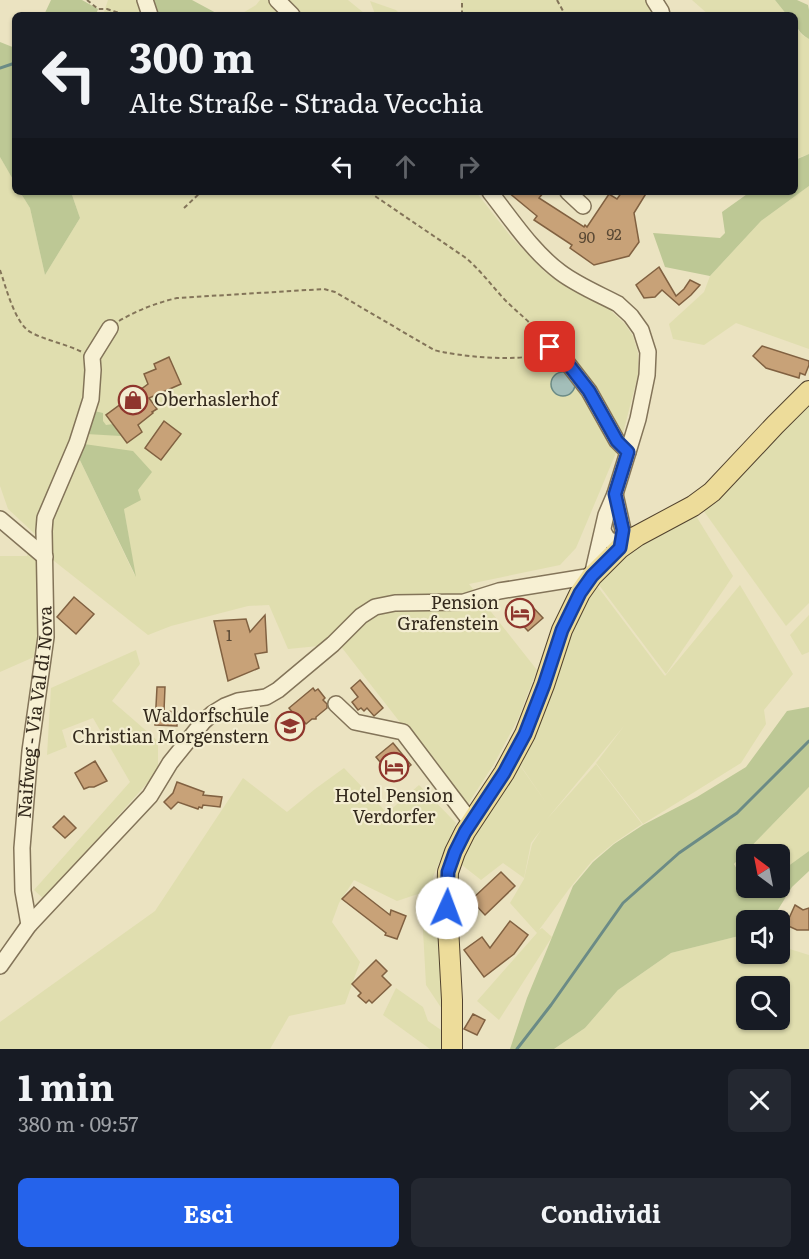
<!DOCTYPE html>
<html lang="it">
<meta charset="utf-8">
<style>
:root{--surface:#171b24;--page:#242831;--text:#f1f3f6;--muted:#9ea1a6;--accent:#2563eb}
body{margin:0;font-family:Literata,serif;background:var(--page);color:var(--text);height:100vh;display:flex;flex-direction:column;font-size:22px;white-space:nowrap}
*{box-sizing:border-box;margin:0}
p{font-size:20px;color:var(--muted)}
.icon{flex:none;width:33px;height:33px;fill:none;stroke:currentColor;stroke-width:2;stroke-linecap:round;stroke-linejoin:round}
.map{position:relative;height:1049px;overflow:hidden}
.side{display:flex;flex-direction:column;background:var(--surface);flex:1}
.side>*{flex:none}
.top-card{position:absolute;left:12px;top:12px;width:786px;height:183px;border-radius:9px;box-shadow:0 2px 4px #0004;background:#171b24;color:var(--text);overflow:hidden}
.needle{width:39px;rotate:328deg}
.controls{position:absolute;left:736px;top:844px;display:grid;gap:12px}
.controls a{display:grid;place-items:center;width:54px;height:54px;border-radius:9px;background:var(--surface);box-shadow:0 2px 4px #0004;font-size:30px}
.pin{position:absolute;display:grid;place-items:center;width:51px;height:51px;color:#fff;margin:-26px;border-radius:12px;box-shadow:0 3px 9px #0006}
.me{position:absolute;width:66px;margin:-33px;rotate:2deg;stroke-linejoin:round;filter:drop-shadow(0 0 4px #0008)}
.turn{display:flex;align-items:center;gap:21px;height:126px;padding:0 18px;font-size:27px}
.turn .icon{width:78px;height:78px;stroke-width:2.5}
.turn b{display:block;font-size:42px;line-height:51px}
.lanes{display:flex;align-items:center;height:57px;padding:0 18px;background:#0003;justify-content:center;gap:30px;direction:ltr}
.lanes .off{opacity:.35}
.round{display:grid;place-items:center;flex:none;width:63px;height:63px;border-radius:9px;background:var(--page)}
.head{display:flex;align-items:center;justify-content:space-between;height:102px;padding:0 18px}
h1{font-size:36px;font-weight:700;line-height:45px}
.primary-button{display:flex;gap:12px;margin-top:auto;padding:12px 18px}
.primary-button a{flex:1;height:69px;border-radius:9px;background:var(--accent);color:#fff;font-size:24px;font-weight:700;line-height:69px;text-align:center}
.primary-button a+a{background:var(--page);color:var(--text)}
.map>svg:first-child{display:block}
.farmland{fill:#e0deaf;fill-rule:evenodd}
.green{fill:#bdc895}
.water{fill:#a3beb9;stroke:#6b8b86;stroke-width:1.5}
.lines{fill:none;stroke-linecap:round;stroke-linejoin:round}
.stream{stroke:#6b8b86;stroke-width:3}
.building{fill:#c8a278;stroke:#816141;stroke-width:1.5}
.minor-casing{stroke:#837459;stroke-width:18}
.major-casing{stroke:#51422e;stroke-width:22}
.path{stroke:#837459;stroke-width:2;stroke-dasharray:4.5 3;stroke-linecap:butt}
.minor{stroke:#f7f0d3;stroke-width:15}
.major{stroke:#eddc9a;stroke-width:20}
.route-casing{stroke:#184099;stroke-width:15}
.route{stroke:#2563eb;stroke-width:10}
.labels{text-anchor:middle;stroke-width:4.5;stroke-linejoin:round;paint-order:stroke}
.number-label{font-size:15px;fill:#594834}
.poi-label{font-size:18px;fill:#342a1d;stroke:#f3edd0;text-anchor:end}
.street-label{font-size:18px;fill:#342a1d;stroke:#f3edd0}
</style>
<div class="map">
<svg width="809" height="1049" viewBox="0 0 809 1049">
<rect width="100%" height="100%" fill="#ebe3c1"/>
<g class="farmland">
<path d="M108 0H139L144 15H103Z"/>
<path d="M260 0H348L364 13 375 14 370 1 396 10 401 15H242L241 14 256 5Z"/>
<path d="M461 0H654L662 15H461Z"/>
<path d="M692 0H775L787 15H709Z"/>
<path d="M795 26 802 35 809 39V154L795 159Z"/>
<path d="M0 157 15 183V192H20L30 208 45 275 80 218 71 192H476L512 238 546 273 609 309 625 324 633 336 638 353V375L621 441 576 548 560 565 469 584 537 670 518 719 494 764 466 807 339 644 288 649 269 605 248 606 171 626 148 635 49 557 34 657 0 672V556H27L35 534 8 509 0 486ZM77 454 124 509 135 575 134 574Z"/>
<path d="M809 186V349L736 323 704 345 673 339 669 324 704 292 710 276 761 221Z"/>
<path d="M809 404V603L786 626 703 510Z"/>
<path d="M696 516 733 576 666 674 590 573Z"/>
<path d="M589 575 665 676 740 585 793 674 764 710 766 724 741 763 643 824 596 763 624 726 547 819 596 764 642 824 614 843 592 861 569 889 539 930 542 928 552 937 499 1020 477 1001 537 933 510 903 524 879 532 844 541 830 531 843 524 878 503 863 481 880 453 858 514 757 547 804 514 756Z"/>
<path d="M809 615V652L802 655 790 635Z"/>
<path d="M136 650 140 664 112 701 158 741V771L44 899 34 890 130 782 93 718 62 730 67 747 47 755 51 688Z"/>
<path d="M344 768 387 813 419 785 456 823 433 877 446 1015 426 985 421 893 397 901 354 880 339 903 332 922 360 962 345 1004 289 1016 270 1049H0V1022L155 911 243 778 287 812 315 789Z"/>
<path d="M809 787V851L780 872V855H747V886L734 864Z"/>
<path d="M747 934V954H780V946L809 955V1049H554L585 1028 618 990 671 953ZM747 987H780V1020H747Z"/>
<path d="M396 988 423 1007 428 1021 444 1032 443 1049H430L383 1015Z"/>
</g>
<g class="green">
<path d="M51 0H82L98 9 96 15H44Z"/>
<path d="M150 0H192L218 14 217 15H211L210 13H191V15H150Z"/>
<path d="M775 0H797L808 5 809 10V39C799 33 795 27 795 15H787Z"/>
<path d="M0 42 15 48V183L0 157Z"/>
<path d="M809 154V186L761 221 710 276 665 267 653 233 720 238 725 233 722 212 750 192H795V160Z"/>
<path d="M20 192H71L80 218 45 275 30 208Z"/>
<path d="M94 411 103 413V421L106 425 113 424 121 436 86 434Z"/>
<path d="M77 443 133 451 152 472 138 490 141 500 124 509 136 577 77 454Z"/>
<path d="M809 707V787L734 864 747 886V888L750 891 755 888H780V872L809 851V871L792 887 771 921H747V934L671 953 618 990 585 1028 554 1049H510L527 998 573 886 593 862 614 844 643 825 697 797 746 767 787 711Z"/>
</g>
<circle class="water" cx="563" cy="384" r="12"/>
<g class="lines">
<g class="stream">
<path d="M0 68 15 63"/>
<path d="M517 1049 551 1005 623 903 679 853 737 813 809 741"/>
</g>
</g>
<g class="building">
<path d="M508 192H544L539 198 584 227 585 225 587 227 609 194 617 199 622 192H647L634 213 639 242 629 256 594 265 570 248 572 245 534 220 537 216Z"/>
<path d="M659 267 676 296 684 289 690 280 700 285 691 295 679 305 662 290 655 297 644 298 636 285Z"/>
<path d="M762 346 809 361V365L805 375 800 373 799 378 766 368 753 356Z"/>
<path d="M169 357 181 384 149 398 157 409 152 412 153 413 138 425 142 432 127 443 106 415 148 384 144 374 156 369 154 364Z"/>
<path d="M164 421 181 434 161 460 145 448Z"/>
<path d="M74 597 94 614 76 634 57 617Z"/>
<path d="M527 601 543 618 528 631 511 613 521 604 522 605Z"/>
<path d="M265 615 267 652 255 654 259 668 228 681 214 621 246 619 250 632Z"/>
<path d="M360 680 383 708 374 716 367 708 364 711 361 708 358 710 352 702 358 697 351 688Z"/>
<path d="M157 687H165L164 711 177 712V726L155 725Z"/>
<path d="M313 688 315 691 318 689 325 698 323 700 327 704V708L316 717V719H312L306 724 302 719 300 721 289 708Z"/>
<path d="M393 743 411 765 394 779 376 757Z"/>
<path d="M95 761 107 781 94 787H89L84 789 75 773Z"/>
<path d="M177 782 204 792 203 795 222 797 220 807 203 805 202 808 199 807 198 809 178 802 171 809 164 802 173 793Z"/>
<path d="M64 816 76 828 65 838 53 827Z"/>
<path d="M501 872 515 886 485 915 471 900Z"/>
<path d="M354 887 390 915 391 910 406 916 397 939 385 935 386 933 342 899Z"/>
<path d="M795 905 803 910 809 908V930H797L786 925Z"/>
<path d="M510 921 528 935 514 954 484 977 464 950 482 937 490 948Z"/>
<path d="M376 960 387 971 382 976 391 985 372 1003 369 1000 366 1003 358 996 361 993 352 984Z"/>
<path d="M473 1014 485 1020 477 1035 464 1029Z"/>
</g>
<g class="lines">
<g class="minor-casing">
<g id="minor">
<path d="M145 0 150 15"/>
<path d="M277 0 292 15"/>
<path d="M654 0 661 11 662 15"/>
<path d="M568 192 583 206"/>
<path d="M550 347 565 360 589 391 617 441 628 452"/>
<path d="M0 519 45 557"/>
<path d="M603 531 607 538 620 548 623 530 615 494"/>
<path d="M336 704 355 722 403 732 471 822"/>
<path id="s1" d="M29 925 23 891 22 848 30 751 46 637 44 531 45 518 77 443 91 399 93 370 92 357 110 328"/>
<path d="M0 966 29 925 150 796 170 763 203 722 212 714 225 706 238 701 266 697 278 690 333 644 361 616 375 607 395 603 464 602 499 591 592 576 606 515 615 494 628 452 638 419 647 375 648 352 641 330 631 316 618 304C599 294 577 285 560 272 532 251 512 220 490 192"/>
</g>
</g>
<g class="major-casing">
<path id="major" d="M452 1049V1000L447 908 448 872 455 852 465 832 504 773 525 734 544 685 562 630 580 593 592 576 620 548 637 536 693 506 712 492 775 425 809 391"/>
</g>
<g class="path">
<path d="M87 0 98 9H107L125 15"/>
<path d="M557 0 563 11 560 15"/>
<path d="M462 15V0"/>
<path d="M369 192 466 258C481 271 492 286 505 300 518 313 532 323 543 338"/>
<path d="M184 208 201 192"/>
<path d="M0 270C6 287 15 325 32 333 48 341 66 344 82 352"/>
<path d="M119 321C138 310 156 303 177 298L324 289 335 292 434 350C455 356 522 363 541 353"/>
</g>
<use href="#minor" class="minor"/>
<use href="#major" class="major"/>
</g>
<g class="lines">
<g class="route-casing">
<path id="route" d="M447 908 448 872 455 852 465 832 504 773 525 734 544 685 562 630 580 593 592 576 620 548 623 530 615 494 628 452 617 441 589 391 565 360 550 347"/>
</g>
<use href="#route" class="route"/>
</g>
<defs>
<g id="shop-ring" transform="scale(1.5)"><circle r="9.5" fill="#f3edd0" stroke="#8f362d" stroke-width="1.5"/><path d="M-5-2.5h2.3a2.7 3.5 0 0 1 5.4 0H5L5.5 6h-11ZM-1.5-2.5h3a1.5 2.3 0 0 0-3 0Z" fill="#8f362d"/></g>
<g id="hotel-ring" transform="scale(1.5)"><circle r="9.5" fill="#f3edd0" stroke="#8f362d" stroke-width="1.5"/><path d="M-6-4.5h1.5V1H6V5H4.5V3h-9V5H-6ZM-4 0a1.8 1.8 0 1 1 3.6 0ZM.5 0V-2.5h3Q6-2.5 6 0Z" fill="#8f362d"/></g>
<g id="school-ring" transform="scale(1.5)"><circle r="9.5" fill="#f3edd0" stroke="#8f362d" stroke-width="1.5"/><path d="M0-5L7-2L0 1L-7-2ZM-4 1L0 2.5L4 1V4Q0 6-4 4Z" fill="#8f362d"/></g>
</defs>
<g fill-rule="evenodd">
<use href="#shop-ring" x="133" y="400"/>
<use href="#hotel-ring" x="520" y="613"/>
<use href="#school-ring" x="290" y="726"/>
<use href="#hotel-ring" x="394" y="767"/>
</g>
<g class="labels">
<g class="number-label">
<text x="614" y="240">92</text>
<text x="587" y="243">90</text>
<text x="229" y="641">1</text>
</g>
<g class="poi-label">
<text x="154" y="406" text-anchor="start">Oberhaslerhof</text>
<text x="499" y="609">Pension<tspan x="499" dy="21">Grafenstein</tspan></text>
<text x="269" y="722">Waldorfschule<tspan x="269" dy="21">Christian Morgenstern</tspan></text>
<text x="394" y="802" text-anchor="middle">Hotel Pension<tspan x="394" dy="21">Verdorfer</tspan></text>
</g>
<g class="street-label">
<text dy="6" stroke="none"><textPath href="#s1" startOffset="214">Naifweg - Via Val di Nova</textPath></text>
</g>
</g>
</svg>
<div class="controls">
<a><svg class="needle" viewBox="-14 -14 28 28"><path d="M0-13l5 13h-10z" fill="#e53935"/><path d="M0 13l5-13h-10z" fill="#9ea1a6"/></svg></a>
<a><svg class="icon" aria-label="sound" viewBox="0 0 24 24"><path d="M4 9h4l5-4v14l-5-4H4zM17 9q2 3 0 6"/></svg></a>
<a><svg class="icon" aria-label="search" viewBox="0 0 24 24"><circle cx="10" cy="10" r="6"/><path d="M15 15l6 6"/></svg></a>
</div>
<div class="pin" style="left:550px;top:347px;background:#d93025"><svg class="icon" aria-label="arrive" viewBox="0 0 24 24"><path d="M6 21V4h12l-3 4 3 4H6"/></svg></div>
<svg class="me" style="left:447px;top:908px" viewBox="-20 -20 40 40"><circle r="19" fill="#fff"/><path d="M0-13L10 11 0 6-10 11z" fill="#2563eb"/></svg>
<div class="top-card">
<div class="turn"><svg class="icon" aria-label="left" viewBox="0 0 24 24"><path d="M17 20v-9H6M10 6l-5 5 5 5"/></svg><div><b>300 m</b>Alte Straße - Strada Vecchia</div></div>
<div class="lanes"><svg class="icon" aria-label="left" viewBox="0 0 24 24"><path d="M17 20v-9H6M10 6l-5 5 5 5"/></svg><svg class="icon off" aria-label="ahead" viewBox="0 0 24 24"><path d="M12 20V5M6 11l6-6 6 6"/></svg><svg class="icon off" aria-label="right" viewBox="0 0 24 24"><path d="M7 20v-9h11M14 6l5 5-5 5"/></svg></div>
</div>
</div>
<section class="side">
<div class="head"><div><h1>1 min</h1><p>380 m · 09:57</p></div><a class="round"><svg class="icon" aria-label="close" viewBox="0 0 24 24"><path d="M6 6l12 12M18 6L6 18"/></svg></a></div>
<div class="primary-button"><a>Esci</a><a>Condividi</a></div>
</section>
